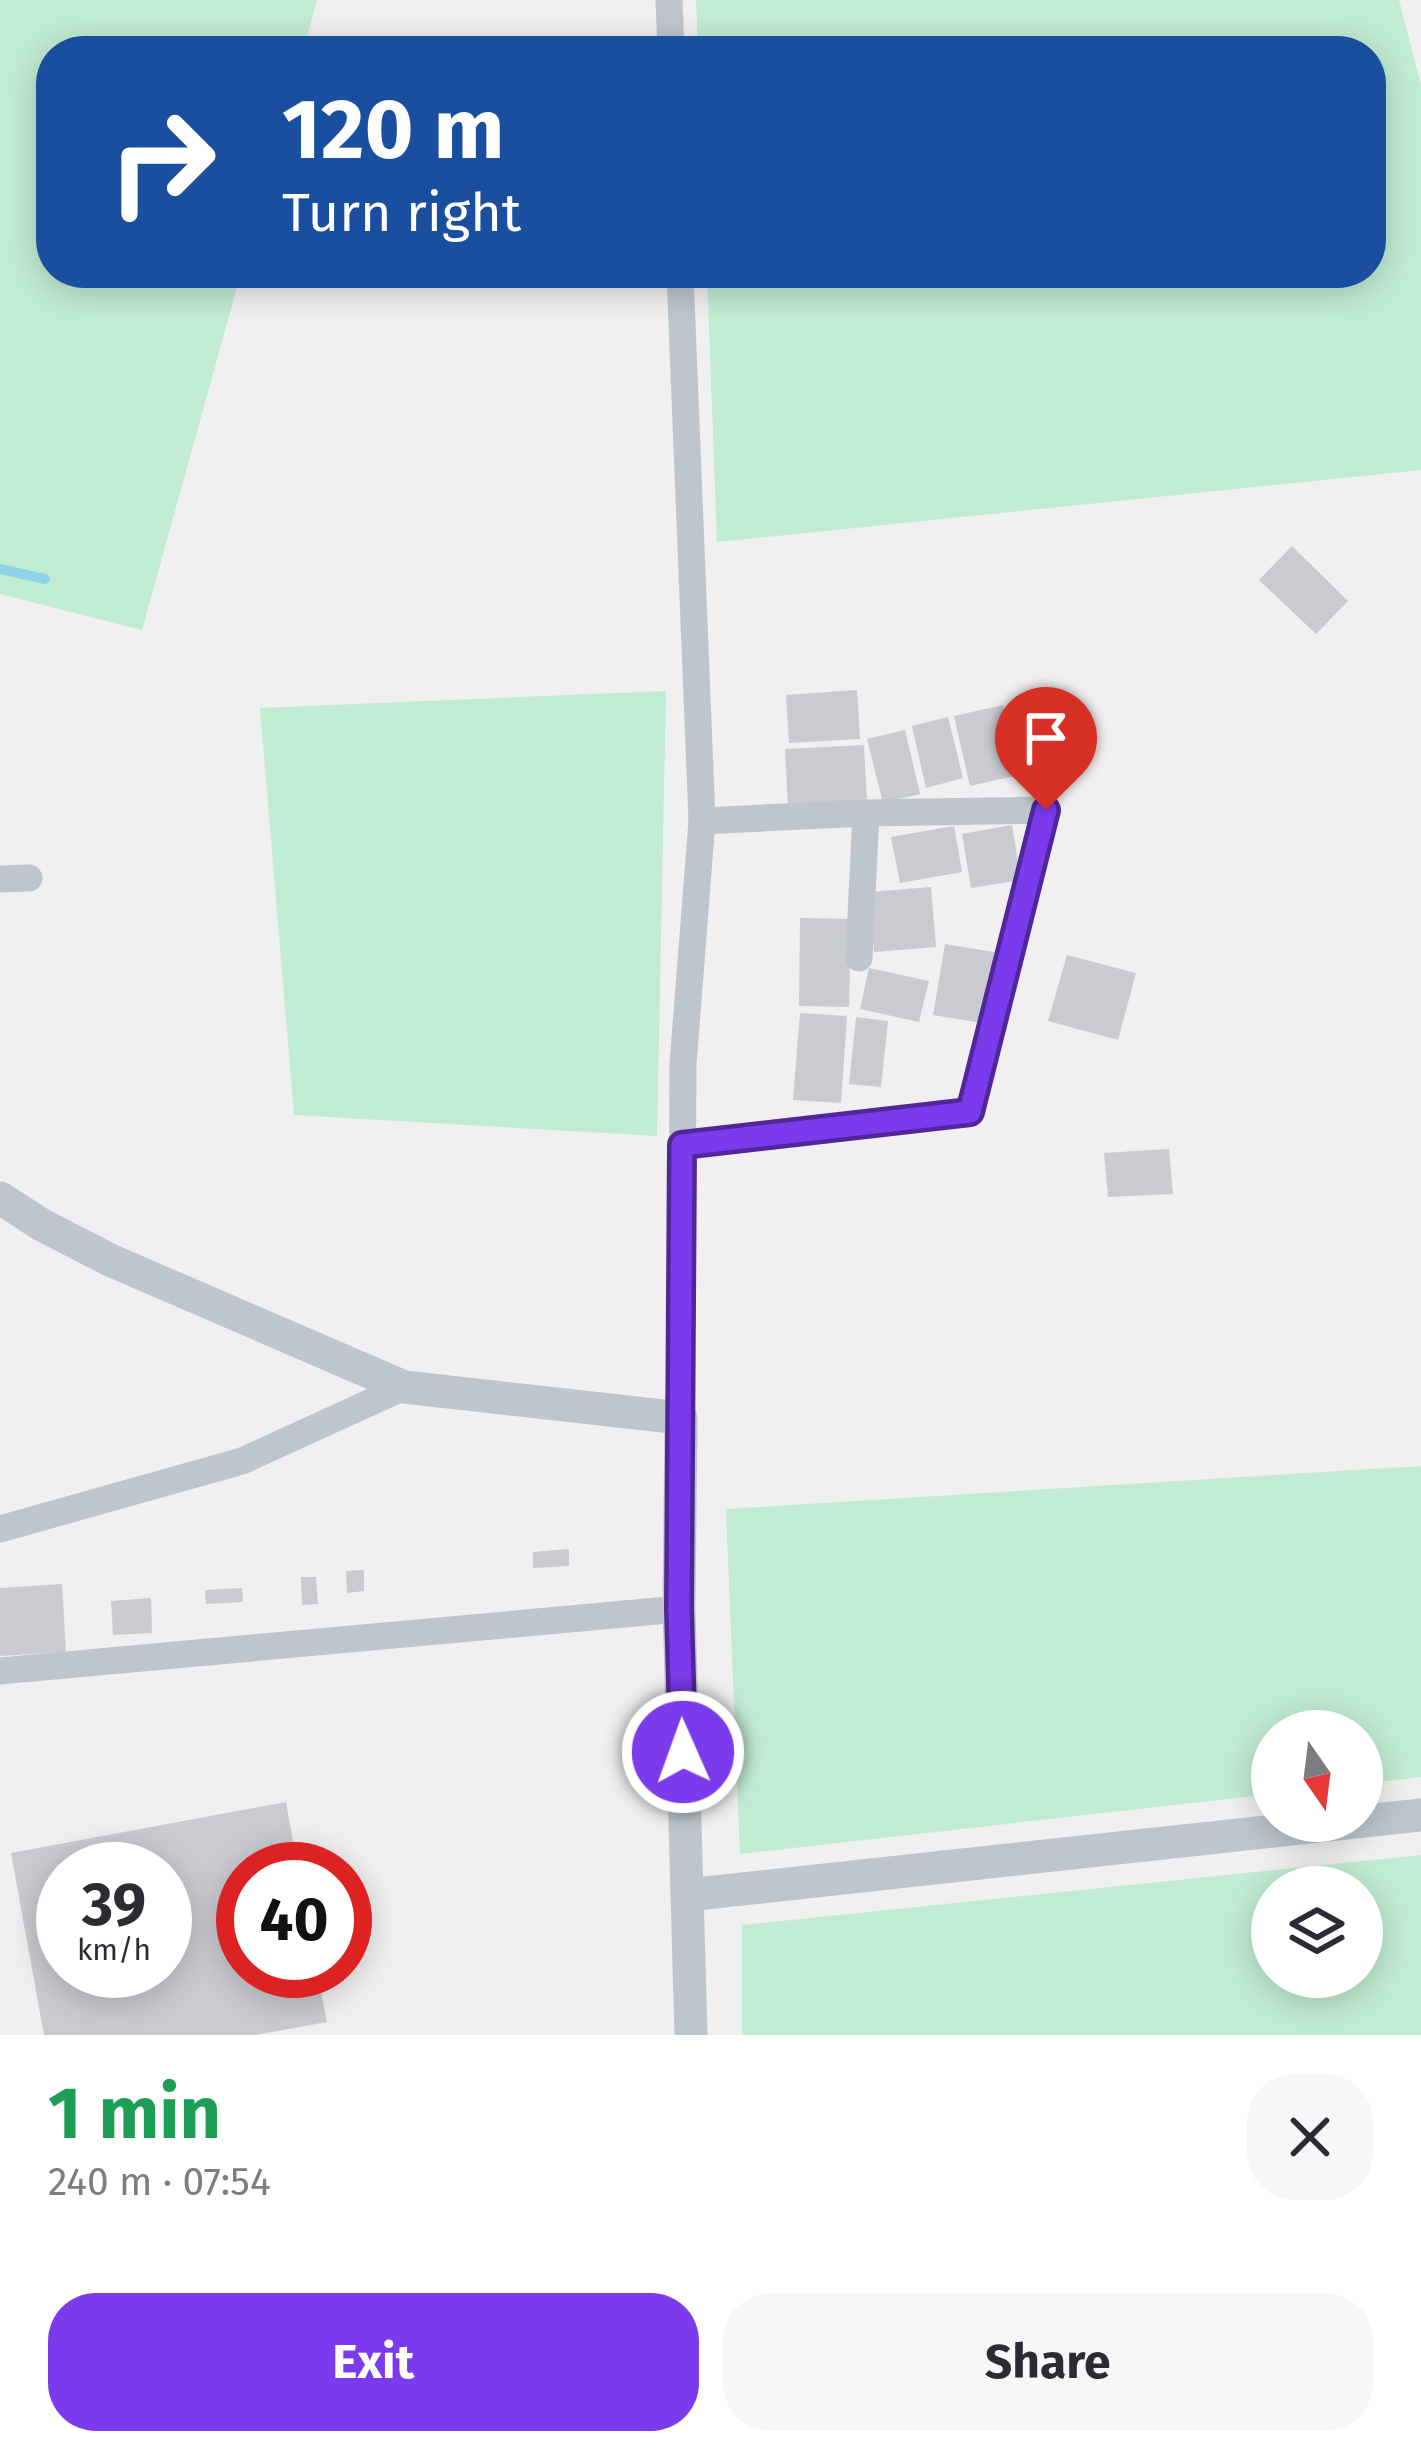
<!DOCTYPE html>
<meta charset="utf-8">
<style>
:root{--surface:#fff;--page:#f7f7f7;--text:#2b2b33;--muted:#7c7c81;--accent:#7c3aed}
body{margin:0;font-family:"Fira Sans",sans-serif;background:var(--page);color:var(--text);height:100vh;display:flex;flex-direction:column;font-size:45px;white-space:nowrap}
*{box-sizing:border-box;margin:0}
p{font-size:39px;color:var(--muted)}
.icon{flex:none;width:66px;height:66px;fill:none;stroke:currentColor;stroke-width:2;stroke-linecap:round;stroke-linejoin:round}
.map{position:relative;height:2035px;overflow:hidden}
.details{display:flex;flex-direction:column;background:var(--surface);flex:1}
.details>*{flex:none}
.top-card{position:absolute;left:36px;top:36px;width:1350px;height:252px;border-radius:48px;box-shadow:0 6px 30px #0003;background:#1a4fa0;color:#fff;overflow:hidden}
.needle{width:78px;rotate:166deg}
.fabs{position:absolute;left:1251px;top:1710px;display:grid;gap:24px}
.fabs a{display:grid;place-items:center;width:132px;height:132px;border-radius:50%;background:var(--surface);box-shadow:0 6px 30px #0003;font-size:60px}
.speed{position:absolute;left:36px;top:1842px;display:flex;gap:24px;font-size:60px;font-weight:700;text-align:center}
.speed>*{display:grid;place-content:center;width:156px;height:156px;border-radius:50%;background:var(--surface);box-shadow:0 6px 30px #0003;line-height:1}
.speed small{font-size:30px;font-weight:400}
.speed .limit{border:18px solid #d22;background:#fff;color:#111}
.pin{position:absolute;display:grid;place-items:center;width:102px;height:102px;color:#fff;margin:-123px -51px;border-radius:50% 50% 50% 0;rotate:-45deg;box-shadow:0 0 12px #0007}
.pin .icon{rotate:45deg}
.me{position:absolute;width:132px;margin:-66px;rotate:358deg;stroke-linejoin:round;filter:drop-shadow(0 0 9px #0008)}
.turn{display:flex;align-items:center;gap:42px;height:252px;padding:0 48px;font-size:54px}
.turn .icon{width:156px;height:156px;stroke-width:2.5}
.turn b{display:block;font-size:84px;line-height:102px}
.round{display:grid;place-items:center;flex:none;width:126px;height:126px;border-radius:48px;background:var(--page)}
.overview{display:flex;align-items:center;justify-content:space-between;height:204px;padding:0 48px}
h1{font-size:72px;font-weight:700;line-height:90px;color:#1e9e55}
.cta{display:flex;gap:24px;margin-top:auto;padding:24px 48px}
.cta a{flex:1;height:138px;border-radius:48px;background:var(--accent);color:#fff;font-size:48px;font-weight:700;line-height:138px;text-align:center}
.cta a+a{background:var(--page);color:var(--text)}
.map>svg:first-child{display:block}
.green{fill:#c0ecd2;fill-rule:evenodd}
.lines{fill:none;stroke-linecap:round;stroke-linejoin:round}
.stream{stroke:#8fd3e7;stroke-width:10}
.building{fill:#c9cbd1;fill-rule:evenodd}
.minor{stroke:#bec6cd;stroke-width:27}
.tertiary{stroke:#bec6cd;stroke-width:33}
.route-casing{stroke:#51269a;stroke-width:30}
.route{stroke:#7c3aed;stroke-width:21}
</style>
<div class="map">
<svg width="1421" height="2035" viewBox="0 0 1421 2035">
<rect width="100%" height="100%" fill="#f1efef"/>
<g class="green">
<path d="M0 0H317L303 51H51V273H241L142 630 0 594Z"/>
<path d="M696 0H1399L1421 85V470L717 542 707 273H1371V51H698Z"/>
<path d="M666 691 657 1136 294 1115 260 708Z"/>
<path d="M1421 1466V1777L1362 1784V1731H1272V1794L740 1854 726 1509Z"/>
<path d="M1421 1855V2035H742V1925ZM1362 1887V1977H1272V1887Z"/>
</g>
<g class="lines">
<path class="stream" d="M0 569 45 579"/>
</g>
<g class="building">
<path d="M1292 546 1348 601 1316 634 1259 580Z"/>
<path d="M857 690 860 739 789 743 786 695Z"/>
<path d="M1003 705 1019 775 970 786 954 716Z"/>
<path d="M948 717 963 778 926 788 912 726Z"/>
<path d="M905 730 920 794 883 803 867 739Z"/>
<path d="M864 745 867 804 788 808 785 749Z"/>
<path d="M1012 825 1021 880 971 888 962 834Z"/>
<path d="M954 826 962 872 900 883 891 837Z"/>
<path d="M931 887 936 947 874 952 869 892Z"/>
<path d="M800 918 851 919 849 1007 799 1006Z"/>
<path d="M945 944 1000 953 988 1024 933 1015Z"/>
<path d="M1067 955 1136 973 1118 1040 1048 1021Z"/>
<path d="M869 968 929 981 919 1022 860 1009Z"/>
<path d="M800 1013 847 1016 841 1103 793 1100Z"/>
<path d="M856 1017 888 1021 881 1087 849 1084Z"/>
<path d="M1169 1149 1173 1194 1108 1197 1104 1153Z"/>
<path d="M569 1549V1566L533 1568V1552Z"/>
<path d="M364 1570V1591L347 1593 346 1571Z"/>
<path d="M301 1577H316L318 1604 302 1605Z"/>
<path d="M62 1584 66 1652 0 1656V1588Z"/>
<path d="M242 1588 243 1602 206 1604 205 1590Z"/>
<path d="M151 1598 152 1633 113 1635 111 1601Z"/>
<path d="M286 1802 298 1869H243V1971H317L327 2022 256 2035H44L11 1853ZM63 1869H165V1971H63Z"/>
</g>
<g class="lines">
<g class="minor">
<path d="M669 0 671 51"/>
<path d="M680 273 702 821 683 1064 681 1418"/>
<path d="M0 879 29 878"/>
<path d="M859 958 866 813"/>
<path d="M682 1145 970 1112 1045 810 866 813 702 821"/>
<path d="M0 1529 242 1461 404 1387"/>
<path d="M0 1671 679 1609"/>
</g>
<g class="tertiary">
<path d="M0 1198 42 1225 110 1260 404 1387 681 1418 679 1609 691 2035"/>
<path d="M687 1895 1421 1815"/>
</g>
</g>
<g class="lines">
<g class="route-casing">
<path id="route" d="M683 1752 679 1609 682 1145 970 1112 1046 810"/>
</g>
<use href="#route" class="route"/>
</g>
</svg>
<div class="fabs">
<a><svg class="needle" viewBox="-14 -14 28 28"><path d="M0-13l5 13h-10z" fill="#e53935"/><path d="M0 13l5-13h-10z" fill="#7c7c81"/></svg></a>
<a><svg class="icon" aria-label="layers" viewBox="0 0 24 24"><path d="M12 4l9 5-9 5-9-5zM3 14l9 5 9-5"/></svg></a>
</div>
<div class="speed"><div>39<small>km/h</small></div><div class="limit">40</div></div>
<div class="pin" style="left:1046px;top:810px;background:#d93025"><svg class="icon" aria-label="arrive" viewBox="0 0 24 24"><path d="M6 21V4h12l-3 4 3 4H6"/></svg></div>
<svg class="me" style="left:683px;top:1752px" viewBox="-20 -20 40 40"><circle r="17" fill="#7c3aed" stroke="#fff" stroke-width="3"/><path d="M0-11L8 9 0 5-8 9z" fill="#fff"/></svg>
<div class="top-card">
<div class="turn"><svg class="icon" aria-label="right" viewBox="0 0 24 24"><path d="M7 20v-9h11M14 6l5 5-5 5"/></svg><div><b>120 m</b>Turn right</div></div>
</div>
</div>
<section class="details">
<div class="overview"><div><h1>1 min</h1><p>240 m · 07:54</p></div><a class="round"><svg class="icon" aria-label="close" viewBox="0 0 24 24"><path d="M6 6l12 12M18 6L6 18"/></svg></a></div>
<div class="cta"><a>Exit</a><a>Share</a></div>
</section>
